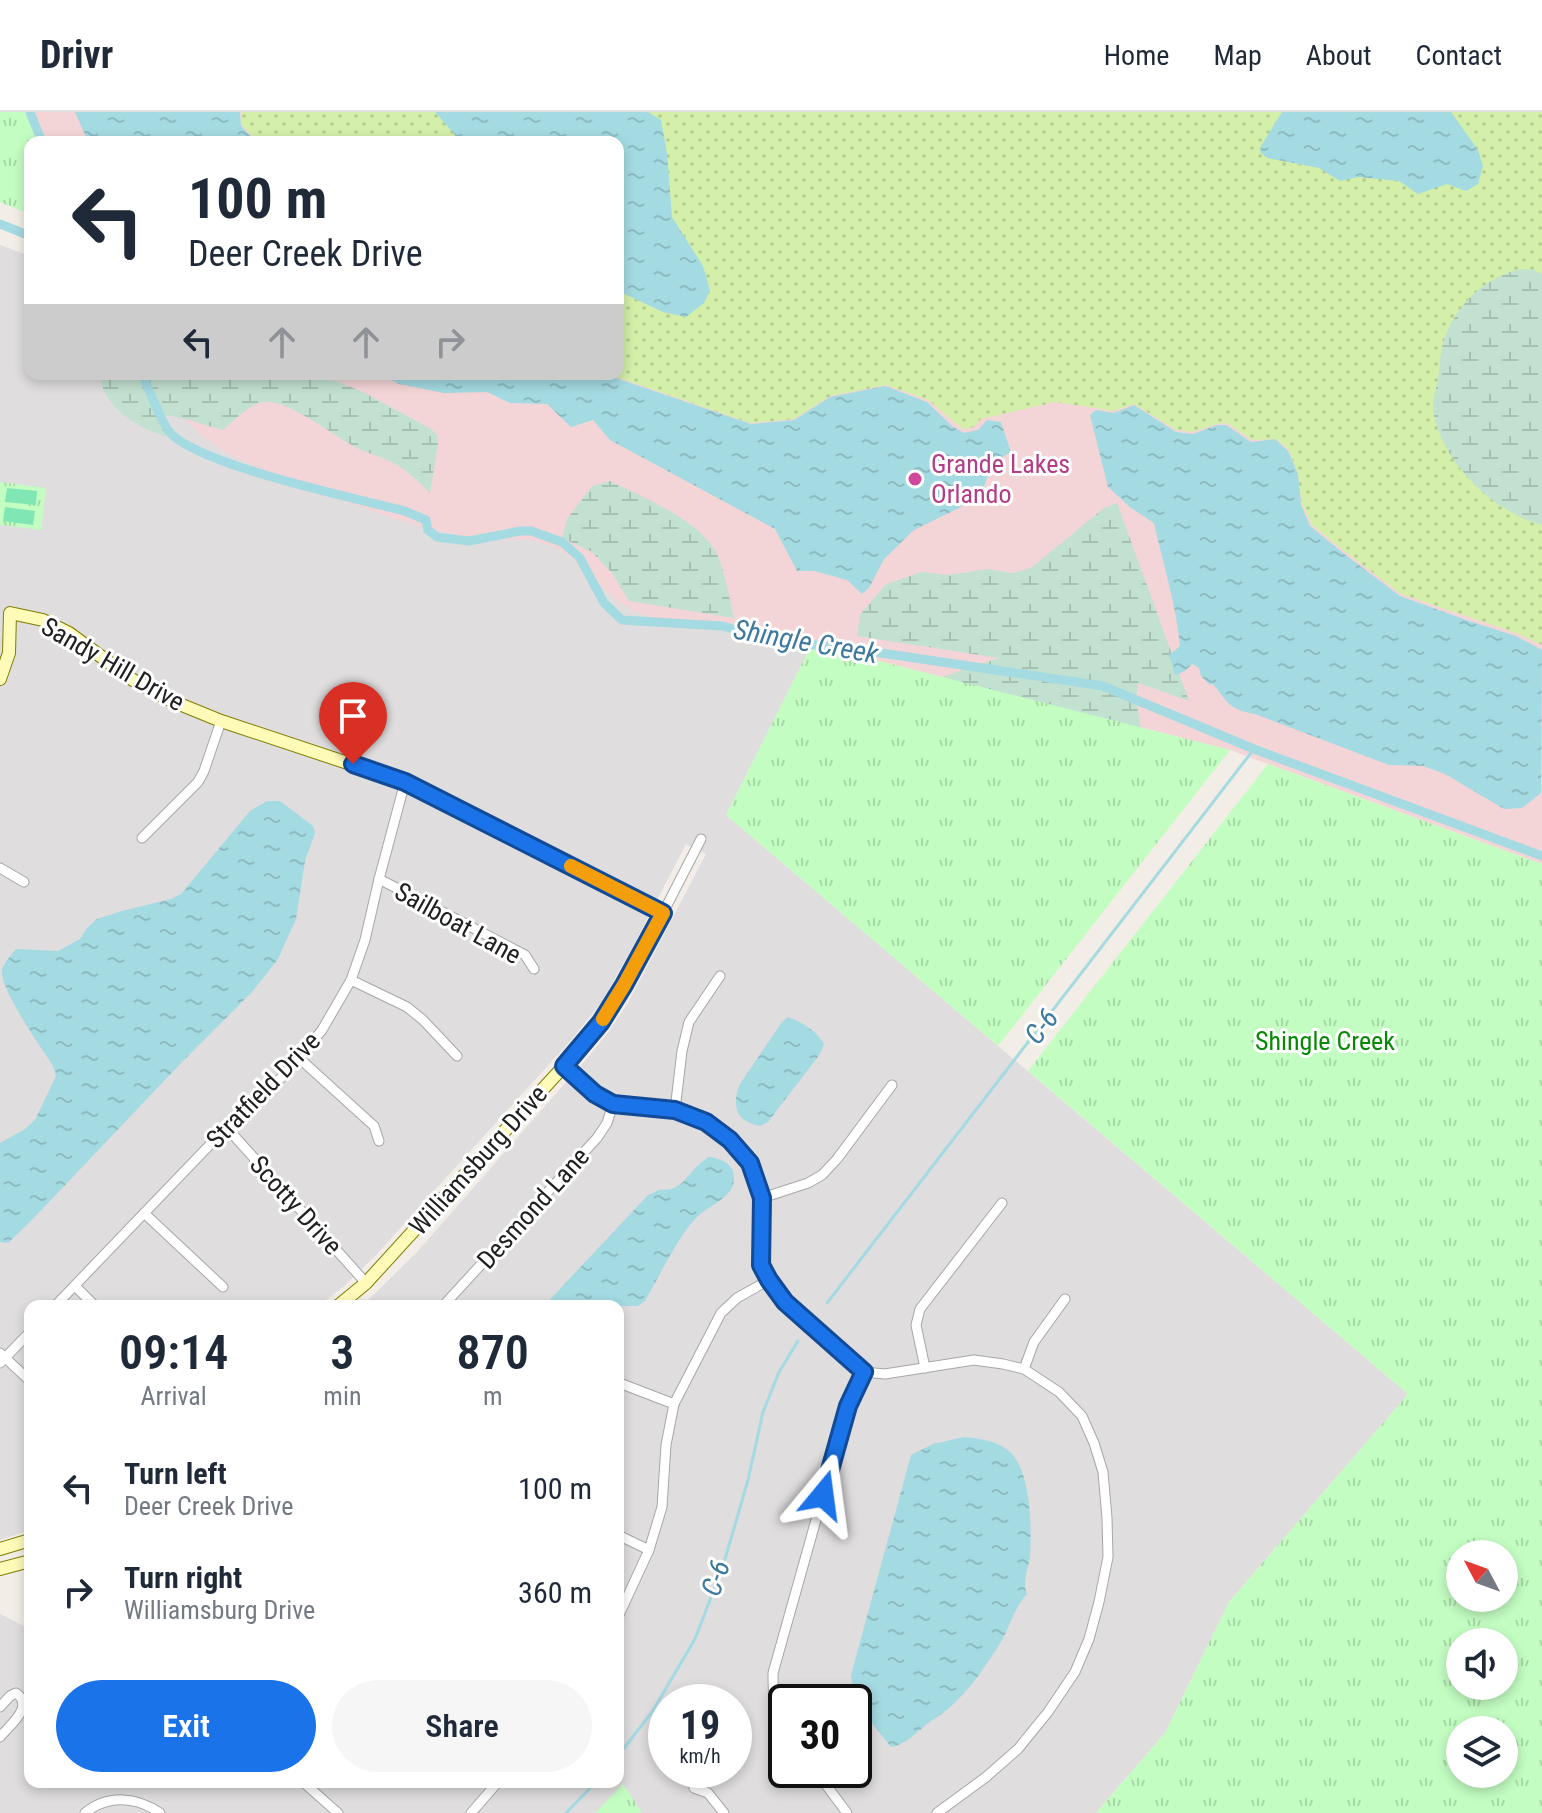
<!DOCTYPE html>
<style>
:root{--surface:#fff;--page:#f6f6f7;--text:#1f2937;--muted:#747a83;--line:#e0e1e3;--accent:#1a73e8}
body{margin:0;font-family:"Roboto Condensed",sans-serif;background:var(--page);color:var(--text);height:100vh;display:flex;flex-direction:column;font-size:30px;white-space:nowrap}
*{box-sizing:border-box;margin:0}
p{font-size:26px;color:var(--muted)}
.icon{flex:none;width:44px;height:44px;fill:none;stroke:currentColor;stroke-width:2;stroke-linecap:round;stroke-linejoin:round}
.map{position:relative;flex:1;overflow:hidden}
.sheet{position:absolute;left:24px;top:1188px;width:600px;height:488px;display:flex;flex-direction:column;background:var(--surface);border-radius:16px;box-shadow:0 4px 12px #0003}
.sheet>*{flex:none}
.top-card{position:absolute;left:24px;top:24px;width:600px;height:244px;border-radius:16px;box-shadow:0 4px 12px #0003;background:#fff;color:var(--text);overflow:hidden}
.needle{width:52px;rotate:311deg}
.controls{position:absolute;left:1446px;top:1428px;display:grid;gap:16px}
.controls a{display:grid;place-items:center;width:72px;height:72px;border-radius:50%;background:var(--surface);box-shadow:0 4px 12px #0003;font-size:40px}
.speed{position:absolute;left:648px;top:1572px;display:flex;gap:16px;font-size:40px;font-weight:700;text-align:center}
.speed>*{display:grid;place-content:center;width:104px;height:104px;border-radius:50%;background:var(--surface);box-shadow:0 4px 12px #0003;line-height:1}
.speed small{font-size:20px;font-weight:400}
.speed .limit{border:4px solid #111;border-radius:12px;background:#fff;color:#111}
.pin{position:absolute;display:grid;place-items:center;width:68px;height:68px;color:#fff;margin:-82px -34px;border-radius:50% 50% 50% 0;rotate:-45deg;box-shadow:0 0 8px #0007}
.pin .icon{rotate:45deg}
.me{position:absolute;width:88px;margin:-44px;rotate:16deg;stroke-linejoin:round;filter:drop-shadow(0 0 6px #0008)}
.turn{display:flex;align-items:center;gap:28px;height:168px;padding:0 32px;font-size:36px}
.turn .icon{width:104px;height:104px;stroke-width:2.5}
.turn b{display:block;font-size:56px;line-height:68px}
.lanes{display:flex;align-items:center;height:76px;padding:0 32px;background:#0003;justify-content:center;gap:40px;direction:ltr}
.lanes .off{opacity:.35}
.eta{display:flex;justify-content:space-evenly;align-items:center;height:136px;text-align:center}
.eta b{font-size:48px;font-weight:600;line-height:56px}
.action{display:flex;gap:16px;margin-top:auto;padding:16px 32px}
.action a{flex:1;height:92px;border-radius:48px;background:var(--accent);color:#fff;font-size:32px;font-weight:600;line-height:92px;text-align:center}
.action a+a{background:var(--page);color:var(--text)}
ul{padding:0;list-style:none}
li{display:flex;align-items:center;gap:24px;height:104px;padding:0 32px}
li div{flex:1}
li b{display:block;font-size:30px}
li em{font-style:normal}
header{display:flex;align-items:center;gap:48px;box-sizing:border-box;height:112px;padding:0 40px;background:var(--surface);border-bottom:2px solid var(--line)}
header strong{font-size:38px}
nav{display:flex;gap:44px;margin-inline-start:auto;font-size:28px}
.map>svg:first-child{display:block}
.residential{fill:#dfddde;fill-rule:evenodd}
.commercial{fill:#f3d5d7}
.grass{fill:url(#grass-dots)}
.wetland{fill:url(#wetland-marsh)}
.park{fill:url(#park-tufts);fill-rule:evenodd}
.pitch{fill:#7fe6b4}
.water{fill:url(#water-ripples)}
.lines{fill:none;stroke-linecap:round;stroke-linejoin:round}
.stream{stroke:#a4dae2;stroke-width:3}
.canal{stroke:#a4dae2;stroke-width:9}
.street-casing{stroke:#a7a7a7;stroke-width:11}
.secondary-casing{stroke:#7e7f00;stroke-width:14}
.street{stroke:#fff;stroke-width:9}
.secondary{stroke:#fefab8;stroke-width:12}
.route-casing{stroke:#114b97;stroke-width:20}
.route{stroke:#1a73e8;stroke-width:14}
.slow{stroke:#f59e0b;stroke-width:14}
.hotel-dot{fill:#d1479c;stroke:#fff;stroke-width:3}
.labels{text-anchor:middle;stroke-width:6;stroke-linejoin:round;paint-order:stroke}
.hotel-label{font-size:26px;fill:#b23c85;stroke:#fff;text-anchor:start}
.street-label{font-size:26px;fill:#202020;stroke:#fff}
.park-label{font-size:26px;fill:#068904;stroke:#fff}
.water-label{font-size:28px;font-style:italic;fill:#3d789f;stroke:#fff}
</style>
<header>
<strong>Drivr</strong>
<nav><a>Home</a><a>Map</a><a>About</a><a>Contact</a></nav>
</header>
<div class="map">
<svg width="1542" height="1701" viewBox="0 0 1542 1701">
<defs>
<pattern id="grass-dots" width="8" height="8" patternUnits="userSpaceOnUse" patternTransform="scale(2)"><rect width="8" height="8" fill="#d3efa9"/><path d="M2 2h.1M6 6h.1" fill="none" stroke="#b5cd91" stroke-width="1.8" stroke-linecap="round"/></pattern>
<pattern id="wetland-marsh" width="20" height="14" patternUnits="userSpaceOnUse" patternTransform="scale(2)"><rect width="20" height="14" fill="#c2e1d0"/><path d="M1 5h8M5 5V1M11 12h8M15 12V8" fill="none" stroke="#a6c1b2"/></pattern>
<pattern id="park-tufts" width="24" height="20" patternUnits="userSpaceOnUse" patternTransform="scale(2)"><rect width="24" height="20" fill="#c3fdc2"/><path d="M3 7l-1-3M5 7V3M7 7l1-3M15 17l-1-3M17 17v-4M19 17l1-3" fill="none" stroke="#a7d9a6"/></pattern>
<pattern id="water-ripples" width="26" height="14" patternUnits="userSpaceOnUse" patternTransform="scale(2)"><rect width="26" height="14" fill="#a4dae2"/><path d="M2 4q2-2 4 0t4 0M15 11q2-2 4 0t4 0" fill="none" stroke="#8dbbc2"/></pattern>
</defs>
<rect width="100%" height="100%" fill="#f2ede6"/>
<path class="residential" d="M0 133 30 144V262H277L812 532 726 703 1408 1282 1229 1490 1165 1621 1096 1701H0V1502L24 1514 30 1503V1670H618V1194H362L417 1140 589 944 610 918 628 891 706 742 686 732 632 836 603 888 572 927 376 1143 342 1176 318 1194H30V1418L0 1428ZM666 1590H734V1658H666ZM786 1590H854V1658H786Z"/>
<path class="commercial" d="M32 0H1542V752L1230 638 812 532 653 506 631 498 616 488 570 445 554 435 532 428 466 426 400 409 331 384 246 350 221 338 202 324 178 302 145 262H618V30H41Z"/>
<path class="grass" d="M241 0H1542V533L1516 521 1401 482 1343 438 1312 413 1302 392 1298 362 1289 338 1276 327 1252 328 1227 311 1217 312 1193 320 1176 318 1134 292 1114 299 1055 290 981 307 974 315 963 317 928 288 886 273 830 284 794 307 750 311 608 262H618V30H258L242 13Z"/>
<g class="wetland">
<path d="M1532 157 1542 162V413C1494 400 1445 353 1434 304 1431 293 1436 278 1438 267 1440 254 1440 237 1445 225 1456 195 1483 167 1514 159 1519 157 1526 158 1532 157Z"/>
<path d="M100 262H295L336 269 365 281 431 317 437 323 438 331 430 381C420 371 410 361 397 353 385 346 370 342 357 336 335 325 287 286 263 290 248 293 234 309 223 318 205 314 173 300 157 304L159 311 180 326C172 325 162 324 155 321 131 311 101 291 100 262Z"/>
<path d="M610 369C644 386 694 405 715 438 723 451 730 489 734 506L629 489 612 461 592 440 562 426 567 407 592 374Z"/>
<path d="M1117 391 1189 589 1138 571 1136 588 1142 623 870 589 999 546 857 524 860 503 885 473 921 460 948 463 988 457 1012 461 1031 456 1104 396Z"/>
</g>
<g class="park">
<path d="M0 0H32L41 30H30V102L0 90Z"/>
<path d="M0 370 46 376 41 418 0 413Z"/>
<path d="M812 532 1230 638 998 934 726 703Z"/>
<path d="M1268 652 1542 752V1701H1096L1165 1621 1229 1490 1408 1282 1028 959ZM1504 1442V1486H1460V1442ZM1504 1530V1574H1460V1530ZM1504 1618V1662H1460V1618Z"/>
<path d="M623 1672 642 1701H595Z"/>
</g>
<g class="pitch">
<path d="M7 376 37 379 36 393 5 390Z"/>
<path d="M5 395 35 399 33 413 3 409Z"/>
</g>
<g class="water">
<path d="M75 0H240L241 14 256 30H88Z"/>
<path d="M435 0H648L661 8 667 41 672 105 703 154 710 178 704 191 686 205 663 200 618 179V30H461Z"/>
<path d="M1282 0H1451L1478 38 1483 54 1478 72 1466 79 1447 72 1418 82 1399 69 1358 65 1340 69 1319 56 1267 46 1260 40 1261 34Z"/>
<path d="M379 262H604L751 312 794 308 830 285 885 274 927 290 952 314 964 321 978 318 987 308 1001 310 1011 340 997 348 990 357 982 381 959 396 914 418 884 447 869 476 862 482 847 468 814 459H797L775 417 610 328 593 308 571 315 547 292 510 291 487 280 444 281 399 272Z"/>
<path d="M1134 293 1176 320 1193 322 1217 313H1226L1251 330 1275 327 1288 339 1298 362 1301 393 1310 414 1343 441 1400 484 1469 509 1516 524 1542 538 1541 681 1522 696 1504 697 1445 662 1423 654 1389 653 1255 602C1230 598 1228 591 1213 572L1210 573 1201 564 1199 556 1192 552 1185 559 1176 563C1171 557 1175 551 1168 544L1180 534C1176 492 1163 452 1154 411L1131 396 1108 375 1090 303 1096 298 1114 301Z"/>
<path d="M267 689H280L313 714 315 721 305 749 296 807 278 847 252 880 182 950 29 1111 8 1131 0 1130V1031L25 1017 35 1008 56 964 53 954C41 935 0 878 2 858 4 851 11 843 16 837L58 839 80 827 87 816 97 807 122 799 171 787 181 782 250 699Z"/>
<path d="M788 905C803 911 816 918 824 932L820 942 768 1010 760 1014C736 1010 731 993 740 972L782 910Z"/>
<path d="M708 1045C720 1046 734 1051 734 1066 735 1085 708 1094 697 1105 678 1124 659 1165 645 1189L638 1194H544L648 1083 659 1078 672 1077 682 1071 696 1055Z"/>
<path d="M964 1325C980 1327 998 1328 1011 1341 1031 1361 1032 1418 1030 1445 1028 1457 1022 1470 1027 1482 1015 1494 1010 1514 1001 1530 986 1554 969 1579 947 1598 941 1603 933 1607 927 1612 916 1621 905 1633 891 1635 873 1612 854 1593 851 1563L911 1343 933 1332Z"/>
</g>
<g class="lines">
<g class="stream">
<path d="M827 1191 1254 637"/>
<path d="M618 1644 652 1600 695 1527 723 1454 748 1368 763 1300 779 1260 798 1229"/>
<path d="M566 1701 596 1670"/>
</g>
<g class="canal">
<path d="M30 0 42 30"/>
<path d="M0 112 30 124"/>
<path d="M142 262C150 279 158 303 168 318 191 352 359 387 405 399L426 408 428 418 437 425 469 429 520 419H531L562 430 580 446 604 491 622 508 722 514 780 529 868 539 1103 574 1254 637 1542 744"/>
</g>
<g class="street-casing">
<g id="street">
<path d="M142 726 198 670 204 659 221 609"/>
<path d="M0 756 24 770"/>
<path d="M379 767 525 843 534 857"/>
<path d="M663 801 701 727"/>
<path d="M351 868 407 895 423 908 457 944"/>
<path d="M299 946 374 1014 379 1029"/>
<path d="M564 954 595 982 613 992 675 998 706 1010 730 1028 750 1051 762 1086 761 1153 769 1168 785 1190 864 1260 885 1262 974 1248 1003 1252 1024 1257 1059 1280 1082 1304 1094 1331 1103 1360 1107 1406 1108 1445 1099 1490 1089 1527 1075 1560 1048 1600 1018 1637 986 1665 937 1701"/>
<path d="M675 998 682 939 689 910 720 864"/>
<path d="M227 1016 366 1171"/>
<path d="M762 1086 808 1071 822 1063 837 1047 892 973"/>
<path d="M144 1101 223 1175"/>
<path d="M75 1174 95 1194"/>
<path d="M55 1194 249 992 281 966 299 946 322 918 351 868 365 828 379 767 405 670"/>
<path d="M443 1194 597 1026 607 1011 613 992"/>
<path d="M0 1241 30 1269"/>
<path d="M0 1251 30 1220"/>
<path d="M925 1256 916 1213 920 1197 1002 1091"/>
<path d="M1024 1257 1034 1230 1065 1187"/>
<path d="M622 1272 674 1292"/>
<path d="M618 1423 649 1438"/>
<path d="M618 1505 649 1438 662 1395 666 1333 674 1292 721 1201 737 1186 769 1168"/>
<path d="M0 1595 10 1584 16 1581C35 1594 10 1613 0 1625"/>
<path d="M786 1618C773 1601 773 1581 773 1561L848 1294 864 1260"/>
<path d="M815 1658 847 1701"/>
<path d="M303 1670 338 1701"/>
<path d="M694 1676 708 1681 724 1701"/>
<path d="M85 1701C108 1682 137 1685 160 1701"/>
<path d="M471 1701 498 1670"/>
</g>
</g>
<g class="secondary-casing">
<g id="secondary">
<path d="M0 567 9 541 10 501 43 508 69 521 133 568 172 589 221 609 405 670 663 801 624 873 601 910 564 954 366 1171 338 1194"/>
<path d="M0 1437 30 1428"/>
<path d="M0 1457 30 1449"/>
</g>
</g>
<use href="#street" class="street"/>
<use href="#secondary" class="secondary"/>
</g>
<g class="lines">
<g class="route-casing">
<path id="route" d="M353 652 405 670 663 801 624 873 601 910 564 954 595 982 613 992 675 998 706 1010 730 1028 750 1051 762 1086 761 1153 769 1168 785 1190 864 1260 848 1294 823 1383"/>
</g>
<use href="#route" class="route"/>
<path class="slow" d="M571 754 663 801 624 873 603 907"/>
</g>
<circle class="hotel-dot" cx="915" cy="367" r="8"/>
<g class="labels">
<g class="hotel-label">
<text x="931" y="361">Grande Lakes<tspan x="931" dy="30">Orlando</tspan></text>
</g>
<g class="street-label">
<text transform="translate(113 552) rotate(30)" y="9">Sandy Hill Drive</text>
<text transform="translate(458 811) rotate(29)" y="9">Sailboat Lane</text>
<text transform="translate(263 978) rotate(-46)" y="9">Stratfield Drive</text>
<text transform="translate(478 1048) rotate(-48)" y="9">Williamsburg Drive</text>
<text transform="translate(296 1093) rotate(48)" y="9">Scotty Drive</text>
<text transform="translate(533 1096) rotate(-48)" y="9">Desmond Lane</text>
</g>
<g class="park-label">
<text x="1325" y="938">Shingle Creek</text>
</g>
<g class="water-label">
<text transform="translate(806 529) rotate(10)" y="10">Shingle Creek</text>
<text transform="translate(1041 914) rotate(-52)" y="10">C-6</text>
<text transform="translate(715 1466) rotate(-71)" y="10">C-6</text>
</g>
</g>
</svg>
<div class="controls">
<a><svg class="needle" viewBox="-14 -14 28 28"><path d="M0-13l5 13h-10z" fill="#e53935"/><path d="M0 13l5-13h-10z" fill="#747a83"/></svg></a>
<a><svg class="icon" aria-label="sound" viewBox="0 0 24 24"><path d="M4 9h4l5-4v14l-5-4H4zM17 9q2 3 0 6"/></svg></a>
<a><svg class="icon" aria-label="layers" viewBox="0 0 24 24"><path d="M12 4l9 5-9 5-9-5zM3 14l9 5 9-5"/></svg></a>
</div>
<div class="speed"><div>19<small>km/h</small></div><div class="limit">30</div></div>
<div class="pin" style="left:353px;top:652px;background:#d93025"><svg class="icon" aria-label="arrive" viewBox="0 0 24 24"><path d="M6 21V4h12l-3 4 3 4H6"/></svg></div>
<svg class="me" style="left:823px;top:1383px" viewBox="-20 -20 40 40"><path d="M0-17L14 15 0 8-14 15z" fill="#1a73e8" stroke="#fff" stroke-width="4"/></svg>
<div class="top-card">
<div class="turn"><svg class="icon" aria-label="left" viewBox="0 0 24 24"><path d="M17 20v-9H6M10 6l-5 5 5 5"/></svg><div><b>100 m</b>Deer Creek Drive</div></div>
<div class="lanes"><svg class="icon" aria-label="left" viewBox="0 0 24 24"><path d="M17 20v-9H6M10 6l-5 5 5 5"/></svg><svg class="icon off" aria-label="ahead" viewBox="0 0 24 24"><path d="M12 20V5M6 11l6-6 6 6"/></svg><svg class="icon off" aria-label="ahead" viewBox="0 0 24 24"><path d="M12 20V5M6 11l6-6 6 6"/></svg><svg class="icon off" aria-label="right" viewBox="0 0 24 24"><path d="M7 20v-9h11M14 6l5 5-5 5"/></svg></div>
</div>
<section class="sheet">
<div class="eta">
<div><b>09:14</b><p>Arrival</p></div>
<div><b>3</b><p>min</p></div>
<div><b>870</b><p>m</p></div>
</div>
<ul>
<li><svg class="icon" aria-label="left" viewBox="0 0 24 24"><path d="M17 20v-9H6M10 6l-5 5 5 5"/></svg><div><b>Turn left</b><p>Deer Creek Drive</p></div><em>100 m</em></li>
<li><svg class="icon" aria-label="right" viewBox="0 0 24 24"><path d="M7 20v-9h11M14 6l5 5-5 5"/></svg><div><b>Turn right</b><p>Williamsburg Drive</p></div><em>360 m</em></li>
</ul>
<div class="action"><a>Exit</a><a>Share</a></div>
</section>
</div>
